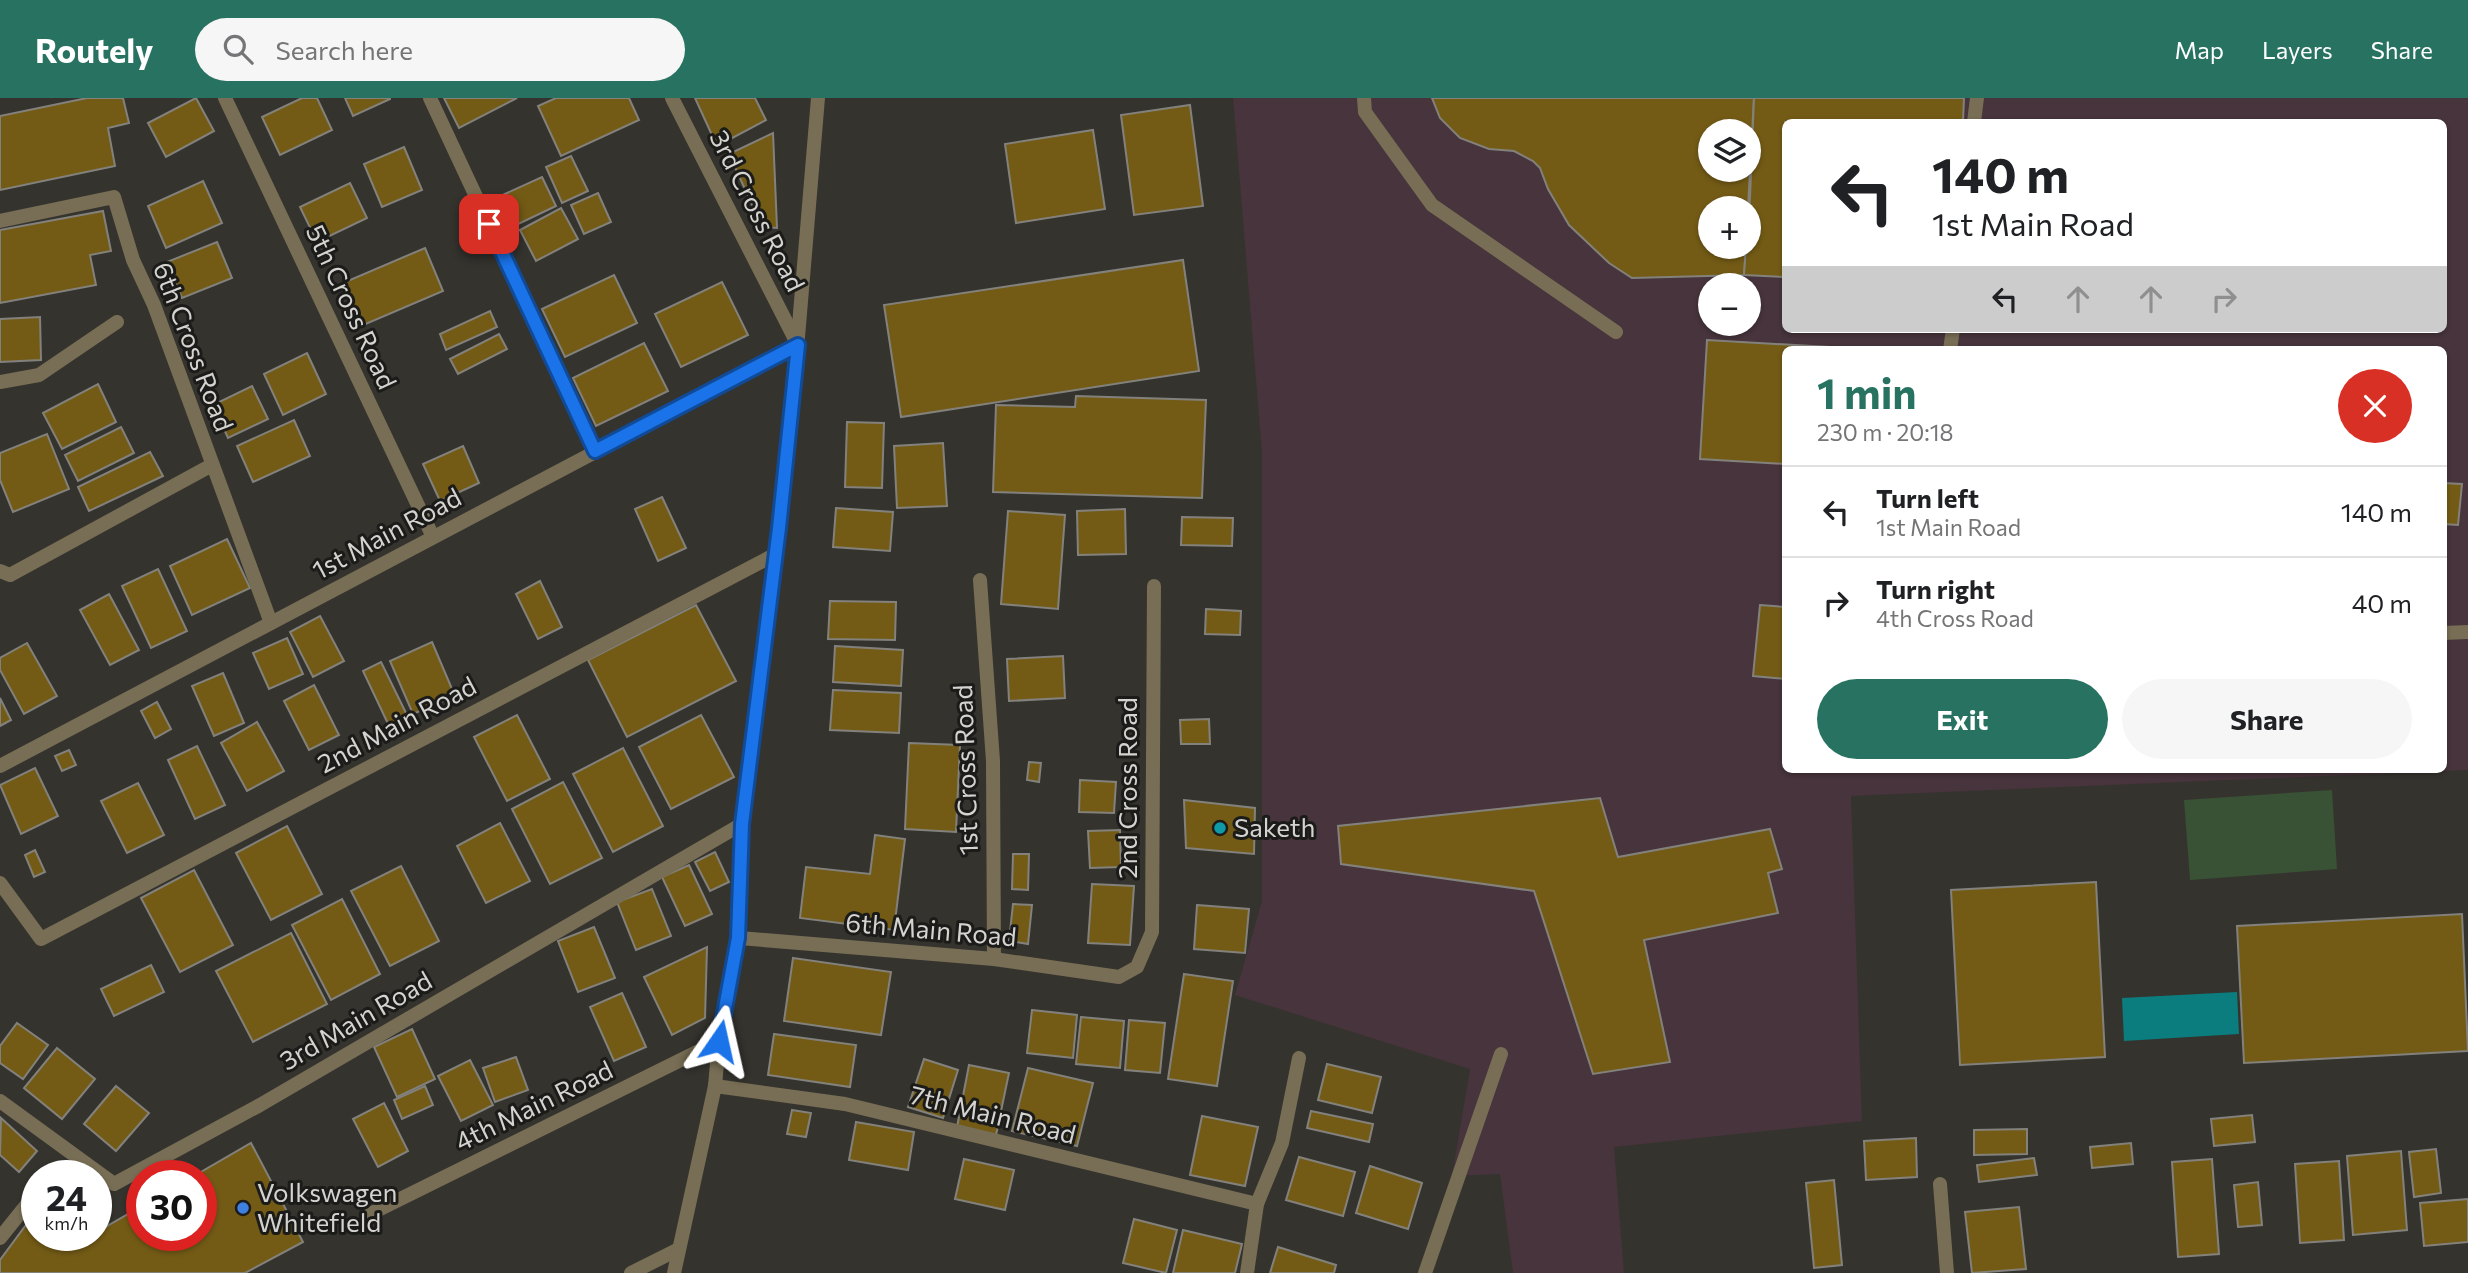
<!DOCTYPE html>
<meta charset="utf-8">
<style>
:root{--surface:#fff;--page:#f6f6f6;--text:#202124;--muted:#757577;--line:#e0e0e0;--accent:#277260}
body{margin:0;font-family:Commissioner,sans-serif;background:var(--page);color:var(--text);height:100vh;display:flex;flex-direction:column;font-size:26px;white-space:nowrap}
*{box-sizing:border-box;margin:0}
p{font-size:23px;color:var(--muted)}
.icon{flex:none;width:38px;height:38px;fill:none;stroke:currentColor;stroke-width:2;stroke-linecap:round;stroke-linejoin:round}
.map{position:relative;flex:1;overflow:hidden}
.sheet{position:absolute;left:1782px;top:248px;width:665px;height:427px;display:flex;flex-direction:column;background:var(--surface);border-radius:10px;box-shadow:0 2px 5px #0004}
.sheet>*{flex:none}
.guide{position:absolute;left:1782px;top:21px;width:665px;height:214px;border-radius:10px;box-shadow:0 2px 5px #0004;background:#fff;color:var(--text);overflow:hidden}
.buttons{position:absolute;left:1698px;top:21px;display:grid;gap:14px}
.buttons a{display:grid;place-items:center;width:63px;height:63px;border-radius:50%;background:var(--surface);box-shadow:0 2px 5px #0004;font-size:35px}
.speed{position:absolute;left:21px;top:1062px;display:flex;gap:14px;font-size:35px;font-weight:700;text-align:center}
.speed>*{display:grid;place-content:center;width:91px;height:91px;border-radius:50%;background:var(--surface);box-shadow:0 2px 5px #0004;line-height:1}
.speed small{font-size:18px;font-weight:400}
.speed .limit{border:10px solid #d22;background:#fff;color:#111}
.pin{position:absolute;display:grid;place-items:center;width:60px;height:60px;color:#fff;margin:-30px;border-radius:14px;box-shadow:0 4px 10px #0006}
.me{position:absolute;width:77px;margin:-38px;rotate:11deg;stroke-linejoin:round;filter:drop-shadow(0 0 5px #0008)}
.turn{display:flex;align-items:center;gap:24px;height:147px;padding:0 35px;font-size:32px}
.turn .icon{width:91px;height:91px;stroke-width:2.5}
.turn b{display:block;font-size:49px;line-height:60px}
.lanes{display:flex;align-items:center;height:66px;padding:0 35px;background:#0003;justify-content:center;gap:35px;direction:ltr}
.lanes .off{opacity:.35}
.round{display:grid;place-items:center;flex:none;width:74px;height:74px;border-radius:37px;background:var(--page)}
.overview{display:flex;align-items:center;justify-content:space-between;height:119px;padding:0 35px}
h1{font-size:42px;font-weight:700;line-height:52px;color:var(--accent)}
.primary-button{display:flex;gap:14px;margin-top:auto;padding:14px 35px}
.primary-button a{flex:1;height:80px;border-radius:42px;background:var(--accent);color:#fff;font-size:28px;font-weight:700;line-height:80px;text-align:center}
.primary-button a+a{background:var(--page);color:var(--text)}
ul{padding:0;list-style:none}
li{display:flex;align-items:center;gap:21px;height:91px;padding:0 35px;border-top:2px solid var(--line)}
li div{flex:1}
li b{display:block;font-size:26px}
li em{font-style:normal}
header{display:flex;align-items:center;gap:42px;box-sizing:border-box;height:98px;padding:0 35px;background:var(--accent);color:#fff}
header strong{font-size:33px}
nav{display:flex;gap:38px;margin-inline-start:auto;font-size:24px}
.search{width:490px;height:63px;background:var(--page);display:flex;align-items:center;gap:18px;box-sizing:border-box;padding:0 24px;border-radius:38px;color:var(--muted);font-size:26px}
.map>svg:first-child{display:block}
.commercial{fill:#47343c;fill-rule:evenodd}
.green{fill:#395135}
.water{fill:#0b7d7e}
.building{fill:#735b16;stroke:#83817b;stroke-width:2;fill-rule:evenodd}
.lines{fill:none;stroke-linecap:round;stroke-linejoin:round}
.service{stroke:#786e55;stroke-width:14}
.minor{stroke:#786e55;stroke-width:14}
.route-casing{stroke:#114b97;stroke-width:18}
.route{stroke:#1a73e8;stroke-width:12}
.culture-dot{fill:#0f9aa8;stroke:#1b1b19;stroke-width:2.5}
.shop-dot{fill:#3f7fe0;stroke:#1b1b19;stroke-width:2.5}
.labels{text-anchor:middle;stroke-width:6;stroke-linejoin:round;paint-order:stroke}
.street-label{font-size:26px;fill:#d4d3d0;stroke:#1b1b19}
.poi-label{font-size:26px;fill:#d4d3d0;stroke:#1b1b19;text-anchor:start}
</style>
<header>
<strong>Routely</strong>
<div class="search"><svg class="icon" aria-label="search" viewBox="0 0 24 24"><circle cx="10" cy="10" r="6"/><path d="M15 15l6 6"/></svg>Search here</div>
<nav><a>Map</a><a>Layers</a><a>Share</a></nav>
</header>
<div class="map">
<svg width="2468" height="1175" viewBox="0 0 2468 1175">
<rect width="100%" height="100%" fill="#35332e"/>
<path class="commercial" d="M1233 0H2468V672L1851 698 1862 1023 1614 1049 1624 1175H1513L1500 1076 1452 1078 1470 971 1235 897 1262 803V355ZM1785 24H2443V231H1785ZM1710 33H1748V72H1710ZM1710 110H1748V149H1710ZM1710 187H1748V226H1710ZM1785 252H2443V672H1785Z"/>
<path class="green" d="M2332 692 2337 771 2190 782 2184 702Z"/>
<path class="water" d="M2237 894 2239 936 2124 943 2122 900Z"/>
<g class="building">
<path d="M87 0H123L129 25 108 30 115 68 0 92V18Z"/>
<path d="M196 0 214 33 166 59 148 25Z"/>
<path d="M302 0H317L332 32 280 57 262 19Z"/>
<path d="M345 0H390V1L353 18Z"/>
<path d="M444 0H517L459 30Z"/>
<path d="M556 0H629L639 22 561 58 538 8Z"/>
<path d="M695 0H755L766 22 717 48Z"/>
<path d="M1432 0H1754L1748 110H1710V149H1746L1744 177 1632 180 1609 165 1569 127 1548 91 1540 70 1533 63 1514 53 1489 51 1460 40 1440 20ZM1710 33H1748V72H1710Z"/>
<path d="M1754 0H1964L1963 24H1785V179L1744 177 1746 149H1748Z"/>
<path d="M1190 7 1203 108 1134 117 1121 17Z"/>
<path d="M1093 32 1105 111 1016 125 1005 46Z"/>
<path d="M773 35 777 130 762 129 729 56Z"/>
<path d="M404 49 422 92 382 109 364 66Z"/>
<path d="M571 58 588 93 562 105 546 69Z"/>
<path d="M542 79 556 108 510 130 496 100Z"/>
<path d="M203 83 222 125 166 150 148 108Z"/>
<path d="M350 85 367 120 317 144 300 109Z"/>
<path d="M598 95 611 124 584 136 571 107Z"/>
<path d="M561 110 578 141 536 163 520 132Z"/>
<path d="M103 113 111 153 90 157 96 187 0 205V132Z"/>
<path d="M217 144 232 180 182 200 167 164Z"/>
<path d="M425 150 443 193 361 228 343 185Z"/>
<path d="M1183 162 1199 273 901 319 884 207Z"/>
<path d="M614 177 637 225 565 259 542 211Z"/>
<path d="M722 184 748 237 681 269 655 216Z"/>
<path d="M490 213 497 229 446 252 440 236Z"/>
<path d="M40 219 41 262 0 264V221Z"/>
<path d="M499 236 507 251 458 276 450 261Z"/>
<path d="M1707 242 1883 252H1785V366L1700 361Z"/>
<path d="M644 245 668 293 596 328 573 280Z"/>
<path d="M307 255 326 296 283 317 264 276Z"/>
<path d="M98 286 116 324 62 351 43 315Z"/>
<path d="M252 288 268 321 228 340 213 307Z"/>
<path d="M1076 298 1206 302 1202 400 993 394 996 307 1075 309Z"/>
<path d="M294 322 310 358 253 384 237 348Z"/>
<path d="M847 324 884 325 882 390 845 389Z"/>
<path d="M121 329 134 355 78 383 65 357Z"/>
<path d="M47 336 69 391 13 414 0 382V355Z"/>
<path d="M943 345 947 408 897 410 894 348Z"/>
<path d="M463 348 479 385 440 403 423 366Z"/>
<path d="M150 354 163 378 89 413 78 389Z"/>
<path d="M2443 385 2462 386 2458 427 2443 426Z"/>
<path d="M662 399 686 450 658 463 635 411Z"/>
<path d="M836 410 893 414 890 453 833 449Z"/>
<path d="M1125 411 1126 456 1078 457 1077 413Z"/>
<path d="M1008 413 1065 417 1058 511 1001 506Z"/>
<path d="M1182 419 1233 420 1232 448 1181 447Z"/>
<path d="M227 441 250 490 192 517 170 468Z"/>
<path d="M158 471 187 533 151 550 122 488Z"/>
<path d="M540 483 562 529 538 541 516 496Z"/>
<path d="M109 496 139 552 110 567 80 512Z"/>
<path d="M830 503 896 504 895 542 828 541Z"/>
<path d="M696 507 736 583 627 639 588 562Z"/>
<path d="M1760 507 1785 509V581L1753 578Z"/>
<path d="M1206 511 1241 513 1240 537 1205 536Z"/>
<path d="M320 518 344 563 313 579 290 534Z"/>
<path d="M287 540 303 576 269 591 253 555Z"/>
<path d="M432 544 455 598 413 616 390 563Z"/>
<path d="M27 545 57 598 24 616 0 572V560Z"/>
<path d="M835 548 903 552 901 588 833 584Z"/>
<path d="M1063 558 1065 600 1009 603 1007 561Z"/>
<path d="M381 564 408 619 389 628 363 573Z"/>
<path d="M223 575 244 625 214 638 192 588Z"/>
<path d="M314 587 339 637 309 652 284 603Z"/>
<path d="M833 592 901 595 899 635 830 632Z"/>
<path d="M0 600 11 622 0 628Z"/>
<path d="M157 604 171 631 155 640 141 613Z"/>
<path d="M517 617 550 681 507 703 474 639Z"/>
<path d="M701 617 734 679 671 711 639 649Z"/>
<path d="M1209 621 1210 646H1181L1180 622Z"/>
<path d="M257 624 284 673 247 693 221 645Z"/>
<path d="M909 645 960 647 956 734 905 731Z"/>
<path d="M197 648 225 707 195 721 168 662Z"/>
<path d="M623 650 663 728 613 754 573 676Z"/>
<path d="M69 652 76 667 62 673 55 658Z"/>
<path d="M1029 664 1041 665 1039 684 1027 682Z"/>
<path d="M35 670 58 718 21 736 0 687Z"/>
<path d="M1080 682 1116 684 1114 715 1079 714Z"/>
<path d="M563 684 602 760 550 786 512 711Z"/>
<path d="M138 685 164 737 127 755 101 703Z"/>
<path d="M1600 700 1618 759 1770 731 1782 771 1768 775 1778 815 1644 842 1670 964 1593 976 1534 793 1341 766 1338 728Z"/>
<path d="M1184 702 1255 710 1254 756 1186 750Z"/>
<path d="M500 725 530 783 486 805 457 748Z"/>
<path d="M287 728 322 796 271 822 236 755Z"/>
<path d="M1120 732 1121 769 1090 770 1088 733Z"/>
<path d="M875 737 905 741 894 832 800 820 806 769 870 776Z"/>
<path d="M35 752 45 774 34 779 25 757Z"/>
<path d="M715 754 729 784 710 793 695 764Z"/>
<path d="M1013 756H1029L1028 792 1012 791Z"/>
<path d="M689 767 712 816 685 828 662 779Z"/>
<path d="M401 768 439 843 390 868 351 793Z"/>
<path d="M194 772 233 847 180 874 141 800Z"/>
<path d="M2096 784 2105 959 1960 967 1951 792Z"/>
<path d="M1092 786 1134 788 1130 847 1088 845Z"/>
<path d="M652 791 671 838 636 852 617 804Z"/>
<path d="M342 801 380 876 331 902 292 827Z"/>
<path d="M1013 806 1032 807 1028 846 1009 843Z"/>
<path d="M1197 807 1249 811 1245 855 1194 851Z"/>
<path d="M2462 816 2468 953 2244 965 2237 828Z"/>
<path d="M594 829 615 880 578 894 558 843Z"/>
<path d="M291 835 327 906 253 944 216 873Z"/>
<path d="M707 849 705 920 672 937 644 879Z"/>
<path d="M793 860 891 874 881 937 784 923Z"/>
<path d="M151 867 164 894 114 918 101 891Z"/>
<path d="M1184 876 1233 883 1217 988 1168 981Z"/>
<path d="M622 895 646 949 614 963 590 909Z"/>
<path d="M1032 912 1077 917 1073 960 1027 955Z"/>
<path d="M1081 919 1124 923 1120 970 1076 966Z"/>
<path d="M1129 922 1165 925 1160 975 1125 972Z"/>
<path d="M17 925 48 947 23 981 0 965V948Z"/>
<path d="M412 931 435 981 397 999 374 949Z"/>
<path d="M774 936 856 947 850 989 768 977Z"/>
<path d="M57 950 95 981 62 1021 24 990Z"/>
<path d="M516 959 528 992 495 1004 483 970Z"/>
<path d="M924 961 958 972 943 1020 908 1009Z"/>
<path d="M470 962 493 1007 461 1023 438 978Z"/>
<path d="M1327 966 1381 979 1372 1015 1318 1002Z"/>
<path d="M969 967 1009 975 996 1037 957 1029Z"/>
<path d="M1028 970 1093 985 1077 1048 1012 1033Z"/>
<path d="M116 988 149 1015 116 1053 84 1026Z"/>
<path d="M425 988 433 1007 402 1021 394 1002Z"/>
<path d="M384 1005 408 1053 378 1069 353 1021Z"/>
<path d="M792 1012 811 1015 806 1039 787 1036Z"/>
<path d="M1311 1013 1373 1026 1369 1044 1307 1030Z"/>
<path d="M2252 1017 2255 1044 2214 1048 2211 1021Z"/>
<path d="M1202 1018 1258 1029 1245 1088 1190 1077Z"/>
<path d="M1 1020 37 1053 19 1074 0 1057Z"/>
<path d="M856 1024 914 1034 908 1072 849 1062Z"/>
<path d="M2027 1031V1056L1974 1057V1032Z"/>
<path d="M1916 1040 1917 1079 1866 1082 1864 1043Z"/>
<path d="M251 1045 303 1144 245 1175H0V1162L37 1112V1138H96V1130L100 1132 142 1108V1138H201V1078H194Z"/>
<path d="M2131 1045 2133 1066 2092 1070 2090 1049Z"/>
<path d="M2436 1051 2441 1095 2414 1099 2409 1054Z"/>
<path d="M2401 1053 2407 1132 2353 1137 2347 1058Z"/>
<path d="M1299 1059 1355 1074 1343 1118 1286 1102Z"/>
<path d="M2034 1060 2037 1077 1979 1084 1977 1067Z"/>
<path d="M964 1061 1014 1072 1005 1112 955 1101Z"/>
<path d="M2212 1061 2219 1156 2178 1159 2172 1064Z"/>
<path d="M2339 1063 2344 1142 2300 1145 2295 1066Z"/>
<path d="M1370 1068 1422 1085 1408 1131 1356 1115Z"/>
<path d="M1834 1082 1842 1167 1814 1170 1806 1085Z"/>
<path d="M2258 1084 2262 1127 2238 1129 2234 1087Z"/>
<path d="M2468 1101V1144L2424 1148 2420 1105Z"/>
<path d="M2019 1109 2026 1171 1972 1175 1965 1114Z"/>
<path d="M1134 1121 1177 1132 1166 1175 1123 1165Z"/>
<path d="M1183 1132 1242 1146 1235 1175H1173Z"/>
<path d="M1278 1149 1336 1167 1334 1175H1270Z"/>
</g>
<g class="lines">
<g class="service">
<path d="M1364 0 1365 14 1432 107 1616 234"/>
<path d="M1974 24 1977 0"/>
<path d="M1950 252 1953 231"/>
<path d="M2443 535 2468 534"/>
<path d="M0 1140 37 1094"/>
</g>
<g class="minor">
<path d="M225 0 433 439"/>
<path d="M430 0 595 353"/>
<path d="M0 123 114 99 133 162 154 207 271 525"/>
<path d="M0 284 39 277 117 224"/>
<path d="M0 473 10 477 212 367"/>
<path d="M980 482 993 663 994 861"/>
<path d="M0 668 798 247 672 0"/>
<path d="M0 785 41 841 776 456"/>
<path d="M739 840 994 861 1119 879 1137 869 1152 834 1154 488"/>
<path d="M715 988 845 1006 1257 1106"/>
<path d="M0 1003 114 1086 260 1007 742 726"/>
<path d="M1940 1086 1947 1175"/>
<path d="M370 1116 719 943"/>
<path d="M631 1175 679 1151"/>
<path d="M674 1175 715 988 719 943 739 840 742 726 791 323 818 0"/>
<path d="M1247 1175 1257 1106 1282 1045 1299 960"/>
<path d="M1425 1175 1501 956"/>
</g>
</g>
<g class="lines">
<g class="route-casing">
<path id="route" d="M489 126 595 353 798 247 779 430 742 726 738 840 719 943"/>
</g>
<use href="#route" class="route"/>
</g>
<circle class="culture-dot" cx="1220" cy="730" r="7"/>
<circle class="shop-dot" cx="243" cy="1110" r="7"/>
<g class="labels">
<g class="street-label">
<text transform="translate(757 113) rotate(63)" y="9">3rd Cross Road</text>
<text transform="translate(351 209) rotate(65)" y="9">5th Cross Road</text>
<text transform="translate(193 249) rotate(69)" y="9">6th Cross Road</text>
<text transform="translate(387 436) rotate(-28)" y="9">1st Main Road</text>
<text transform="translate(397 627) rotate(-28)" y="9">2nd Main Road</text>
<text transform="translate(966 672) rotate(-92)" y="9">1st Cross Road</text>
<text transform="translate(1128 690) rotate(-90)" y="9">2nd Cross Road</text>
<text transform="translate(931 832) rotate(5)" y="9">6th Main Road</text>
<text transform="translate(356 923) rotate(-30)" y="9">3rd Main Road</text>
<text transform="translate(534 1008) rotate(-26)" y="9">4th Main Road</text>
<text transform="translate(993 1017) rotate(14)" y="9">7th Main Road</text>
</g>
<g class="poi-label">
<text x="1234" y="739">Saketh</text>
<text x="257" y="1104">Volkswagen<tspan x="257" dy="30">Whitefield</tspan></text>
</g>
</g>
</svg>
<div class="buttons">
<a><svg class="icon" aria-label="layers" viewBox="0 0 24 24"><path d="M12 4l9 5-9 5-9-5zM3 14l9 5 9-5"/></svg></a>
<a>+</a>
<a>−</a>
</div>
<div class="speed"><div>24<small>km/h</small></div><div class="limit">30</div></div>
<div class="pin" style="left:489px;top:126px;background:#d93025"><svg class="icon" aria-label="arrive" viewBox="0 0 24 24"><path d="M6 21V4h12l-3 4 3 4H6"/></svg></div>
<svg class="me" style="left:719px;top:943px" viewBox="-20 -20 40 40"><path d="M0-17L14 15 0 8-14 15z" fill="#1a73e8" stroke="#fff" stroke-width="4"/></svg>
<div class="guide">
<div class="turn"><svg class="icon" aria-label="left" viewBox="0 0 24 24"><path d="M17 20v-9H6M10 6l-5 5 5 5"/></svg><div><b>140 m</b>1st Main Road</div></div>
<div class="lanes"><svg class="icon" aria-label="left" viewBox="0 0 24 24"><path d="M17 20v-9H6M10 6l-5 5 5 5"/></svg><svg class="icon off" aria-label="ahead" viewBox="0 0 24 24"><path d="M12 20V5M6 11l6-6 6 6"/></svg><svg class="icon off" aria-label="ahead" viewBox="0 0 24 24"><path d="M12 20V5M6 11l6-6 6 6"/></svg><svg class="icon off" aria-label="right" viewBox="0 0 24 24"><path d="M7 20v-9h11M14 6l5 5-5 5"/></svg></div>
</div>
<section class="sheet">
<div class="overview"><div><h1>1 min</h1><p>230 m · 20:18</p></div><a class="round" style="background:#d93025;color:#fff"><svg class="icon" aria-label="close" viewBox="0 0 24 24"><path d="M6 6l12 12M18 6L6 18"/></svg></a></div>
<ul>
<li><svg class="icon" aria-label="left" viewBox="0 0 24 24"><path d="M17 20v-9H6M10 6l-5 5 5 5"/></svg><div><b>Turn left</b><p>1st Main Road</p></div><em>140 m</em></li>
<li><svg class="icon" aria-label="right" viewBox="0 0 24 24"><path d="M7 20v-9h11M14 6l5 5-5 5"/></svg><div><b>Turn right</b><p>4th Cross Road</p></div><em>40 m</em></li>
</ul>
<div class="primary-button"><a>Exit</a><a>Share</a></div>
</section>
</div>
